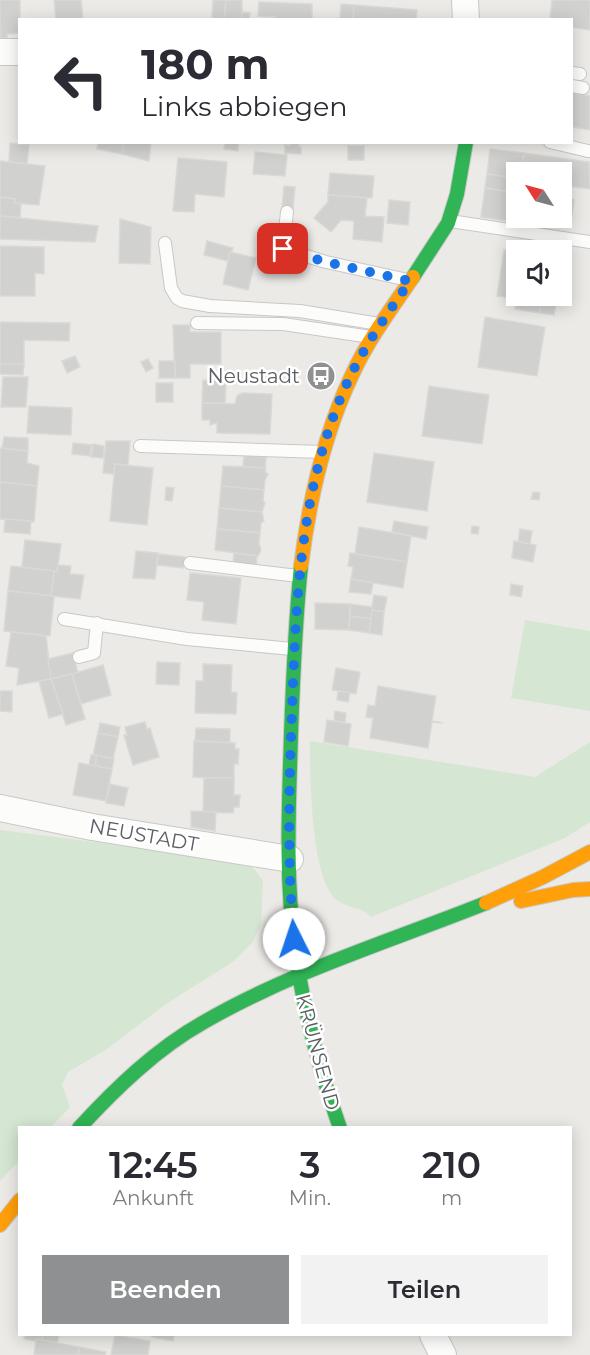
<!DOCTYPE html>
<html lang="de">
<meta charset="utf-8">
<style>
:root{--surface:#fff;--page:#f2f2f3;--text:#2b2b33;--muted:#7c7c81;--accent:#8e9091}
body{margin:0;font-family:Montserrat,sans-serif;background:var(--page);color:var(--text);height:100vh;display:flex;flex-direction:column;font-size:22px;white-space:nowrap}
*{box-sizing:border-box;margin:0}
p{font-size:20px;color:var(--muted)}
.icon{flex:none;width:33px;height:33px;fill:none;stroke:currentColor;stroke-width:2;stroke-linecap:round;stroke-linejoin:round}
.map{position:relative;flex:1;overflow:hidden}
.panel{position:absolute;left:18px;top:1126px;width:554px;height:210px;display:flex;flex-direction:column;background:var(--surface);border-radius:0px;box-shadow:0 3px 15px #0003}
.panel>*{flex:none}
.banner{position:absolute;left:18px;top:18px;width:555px;height:126px;border-radius:0px;box-shadow:0 3px 15px #0003;background:#fff;color:var(--text);overflow:hidden}
.needle{width:39px;rotate:306deg}
.controls{position:absolute;left:506px;top:162px;display:grid;gap:12px}
.controls a{display:grid;place-items:center;width:66px;height:66px;border-radius:0px;background:var(--surface);box-shadow:0 3px 15px #0003;font-size:30px}
.pin{position:absolute;display:grid;place-items:center;width:51px;height:51px;color:#fff;margin:-26px;border-radius:12px;box-shadow:0 3px 9px #0006}
.me{position:absolute;width:66px;margin:-33px;rotate:356deg;stroke-linejoin:round;filter:drop-shadow(0 0 4px #0008)}
.turn{display:flex;align-items:center;gap:21px;height:126px;padding:0 24px;font-size:27px}
.turn .icon{width:78px;height:78px;stroke-width:2.5}
.turn b{display:block;font-size:42px;line-height:51px}
.eta{display:flex;justify-content:space-evenly;align-items:center;height:102px;text-align:center}
.eta b{font-size:36px;font-weight:600;line-height:42px}
.cta{display:flex;gap:12px;margin-top:auto;padding:12px 24px}
.cta a{flex:1;height:69px;border-radius:0px;background:var(--accent);color:#fff;font-size:24px;font-weight:600;line-height:69px;text-align:center}
.cta a+a{background:var(--page);color:var(--text)}
.map>svg:first-child{display:block}
.green{fill:#d5e6d3}
.building{fill:#d1d1cf;stroke:#dad9d6;stroke-width:1.5}
.lines{fill:none;stroke-linecap:round;stroke-linejoin:round}
.lane-casing{stroke:#c8c8c8;stroke-width:14}
.street-casing{stroke:#c8c8c8;stroke-width:28}
.fast-casing{stroke:#c8c8c7;stroke-width:16}
.slow-casing{stroke:#c8c8c7;stroke-width:16}
.lane{stroke:#fcfcfb;stroke-width:12}
.street{stroke:#fcfcfb;stroke-width:26}
.fast{stroke:#30b455;stroke-width:14}
.slow{stroke:#ff9f0a;stroke-width:14}
.route{stroke:#1a73e8;stroke-width:10;stroke-dasharray:0 18}
.labels{text-anchor:middle;stroke-width:5;stroke-linejoin:round;paint-order:stroke}
.poi-label{font-size:20px;fill:#5c5f63;stroke:#fff;text-anchor:end}
.street-label{font-size:20px;fill:#5c5f63;stroke:#fff}
</style>
<div class="map">
<svg width="590" height="1355" viewBox="0 0 590 1355">
<rect width="100%" height="100%" fill="#ebeae6"/>
<g class="green">
<path d="M525 620 590 631V711L511 698Z"/>
<path d="M310 741 535 777 590 742V822L565 838 371 917C363 906 342 909 332 895 311 868 310 777 310 741Z"/>
<path d="M0 830 244 861 255 870 263 881 261 925 252 943 234 961 166 1004 107 1049 68 1072 62 1085 70 1107 50 1128H20L19 1161 0 1181Z"/>
</g>
<g class="building">
<path d="M0 0H20V33L7 34V38H0Z"/>
<path d="M54 0H81L83 20H56Z"/>
<path d="M213 0H226L224 19 212 18Z"/>
<path d="M226 0H242V20L224 19Z"/>
<path d="M552 0H590V30L572 27V20H550Z"/>
<path d="M259 2 312 4V20H276V17L258 16Z"/>
<path d="M341 4 354 5 353 20H340Z"/>
<path d="M354 5 417 10 416 20H353Z"/>
<path d="M242 12 250 13 249 20H242Z"/>
<path d="M572 93 590 96V130L572 127Z"/>
<path d="M98 142H124L122 154 97 149Z"/>
<path d="M124 142H151L149 161 122 154Z"/>
<path d="M225 142H238V151L224 149Z"/>
<path d="M10 143 29 145 27 164 9 162Z"/>
<path d="M290 144H299L298 147H301V154L285 153V145L290 146Z"/>
<rect x="348" y="146" width="16" height="14"/>
<path d="M490 149 524 153 521 172H516V178L487 174Z"/>
<path d="M255 152 287 155 285 176 253 174Z"/>
<path d="M524 153 589 162 590 189 561 185V172H521Z"/>
<path d="M178 158 227 162 224 197 195 194 194 212 173 211Z"/>
<path d="M0 161 45 166 39 205 14 203 15 199 0 197Z"/>
<path d="M330 173 374 176 372 198 328 195Z"/>
<path d="M487 174 516 178V193L485 188Z"/>
<path d="M284 186 295 187 293 210 282 209Z"/>
<path d="M485 188 516 193 515 222 481 217Z"/>
<path d="M328 195 367 198 365 216 384 217 382 242 353 239 354 221 341 220 331 232 314 218 328 202Z"/>
<path d="M0 197 15 199 14 203H21L20 218 0 216Z"/>
<path d="M561 198 574 200 571 220 555 218H561Z"/>
<path d="M389 200 410 202 408 225 387 223Z"/>
<path d="M0 216 98 226 95 242 0 239Z"/>
<path d="M120 219 151 227 150 264 119 263Z"/>
<path d="M207 241 233 248 228 261 204 255Z"/>
<path d="M0 246 44 247V274L35 273V296H0Z"/>
<path d="M504 250 516 252V296H535L534 301 497 296Z"/>
<path d="M230 252 256 258 248 290 223 284Z"/>
<path d="M516 298 541 301 540 313 515 309Z"/>
<path d="M541 301 556 303 554 315 540 313Z"/>
<path d="M485 317 545 327 537 376 478 367Z"/>
<path d="M0 322 70 323 69 341 24 340V364H0Z"/>
<path d="M173 325H190V332H221V364H190V378H175Z"/>
<path d="M75 356 80 367 67 373 62 361Z"/>
<path d="M148 359 153 368 146 372 141 362Z"/>
<rect x="159" y="361" width="16" height="17"/>
<path d="M0 364H24L23 375 0 374Z"/>
<path d="M3 377H28L26 407H1Z"/>
<path d="M203 380 226 381 225 403H202Z"/>
<rect x="156" y="383" width="17" height="19"/>
<path d="M429 386 489 395 482 444 422 436Z"/>
<path d="M242 393 272 394 270 434 217 433V423L210 425V420H202V403L235 404 237 396Z"/>
<path d="M29 406 72 408 71 435 27 433Z"/>
<path d="M4 437 28 438V451L2 449Z"/>
<path d="M106 441H130L128 465 115 464 114 474 103 473Z"/>
<path d="M73 443 92 445 90 456 72 454Z"/>
<path d="M93 444 104 446 103 458 91 457Z"/>
<path d="M0 448 28 451 27 463 39 466 37 486 0 482Z"/>
<path d="M374 453 434 462 427 511 367 502Z"/>
<path d="M244 456 266 457 265 468 243 467Z"/>
<path d="M115 464 153 468 147 525 110 521Z"/>
<path d="M223 466 266 468 265 472 268 474 265 480 264 490 221 486Z"/>
<path d="M0 482 37 486 34 522 0 519Z"/>
<path d="M221 486 264 490 263 501 265 503 262 512 219 508Z"/>
<path d="M166 487 174 488 172 501 165 500Z"/>
<path d="M533 492 540 493 539 500 531 499Z"/>
<path d="M219 508 262 512 264 521 261 523 260 533 217 529Z"/>
<path d="M5 519 31 521 30 534 4 532Z"/>
<path d="M394 521 428 527 426 539 392 532Z"/>
<path d="M472 526 479 527 478 534 471 533Z"/>
<path d="M359 527 411 536 407 562 355 554Z"/>
<path d="M217 529 260 533 259 544 261 550 258 556 215 550Z"/>
<path d="M520 529 532 531 530 544 518 542Z"/>
<path d="M25 540 61 544 57 572 22 567Z"/>
<path d="M514 541 536 545 533 562 512 558Z"/>
<path d="M136 551 158 553 155 579 133 578Z"/>
<path d="M234 553 257 556 256 567 233 564Z"/>
<path d="M350 553 407 562 403 588 351 579 353 567 348 566Z"/>
<path d="M158 554 185 557 183 568 157 565Z"/>
<path d="M58 565 71 566 70 574 84 575 80 599 51 596 54 571 57 572Z"/>
<path d="M11 566 54 571 51 596 8 591Z"/>
<path d="M190 573 241 578 236 624 202 620 204 602 187 600Z"/>
<path d="M351 579 373 583 371 594 349 592Z"/>
<path d="M511 584 523 586 521 597 510 595Z"/>
<path d="M8 591 54 596 50 636 4 631Z"/>
<path d="M374 595 387 597 384 612 372 610 371 619 350 616V604L372 607Z"/>
<path d="M315 603 350 604 349 630 315 629Z"/>
<path d="M372 610 384 612 382 635 369 633Z"/>
<path d="M350 616 371 619 369 633 349 630Z"/>
<path d="M11 632 46 636 51 679 17 685 19 668 6 666Z"/>
<path d="M73 653 78 673 51 679 48 659Z"/>
<path d="M157 662 180 663 179 685 156 684Z"/>
<path d="M203 664 232 665 231 692 237 693 236 714 195 713 196 681H203Z"/>
<path d="M103 665 111 695 81 704 72 674Z"/>
<path d="M336 668 360 672 356 694 332 690Z"/>
<path d="M72 674 85 719 66 725 51 679Z"/>
<path d="M51 679 63 714 49 718 39 681Z"/>
<path d="M378 686 436 696 432 721 443 723 432 722 428 748 370 738 373 718 366 717 368 705 375 706Z"/>
<path d="M0 691H12V712L0 711Z"/>
<path d="M338 691 350 693 348 702 337 700Z"/>
<path d="M335 711 346 713 345 722 334 721Z"/>
<path d="M327 720 351 724 348 746 324 742Z"/>
<path d="M145 722 147 729 150 728 159 757 133 765 124 735H127L125 727Z"/>
<path d="M100 723 120 727 118 737 98 733Z"/>
<path d="M196 728 230 729V743L195 741Z"/>
<path d="M98 733 118 737 113 759 93 755Z"/>
<path d="M194 741 235 743V749H239L238 764H234V779L193 777Z"/>
<path d="M91 755H97L95 766 89 765Z"/>
<path d="M97 755 114 759 112 769 95 766Z"/>
<path d="M79 763 112 769 106 801 73 795Z"/>
<path d="M204 778H234V795H240L239 807H234L233 813 203 812Z"/>
<path d="M110 784 128 788 124 806 106 803Z"/>
<path d="M191 811 216 812 215 831 191 827Z"/>
<path d="M25 1335H43L42 1340 36 1339V1341L24 1339Z"/>
<path d="M43 1335H59L57 1343 42 1340Z"/>
<path d="M115 1335 150 1341 148 1355H111Z"/>
<path d="M152 1335H174L173 1341 152 1337Z"/>
<path d="M36 1339 79 1347 78 1355H34Z"/>
<path d="M79 1347 106 1352 105 1355H78Z"/>
</g>
<g class="lines">
<g class="lane-casing">
<g id="lane">
<path d="M572 73 580 74"/>
<path d="M572 86 583 88"/>
<path d="M550 142 588 151"/>
<path d="M287 212 283 249 326 262 408 280"/>
<path d="M450 221 590 242"/>
<path d="M165 243 171 288 177 298 182 301 210 306 300 311 379 324"/>
<path d="M197 323 283 324 371 337"/>
<path d="M140 446 322 452"/>
<path d="M190 563 298 576"/>
<path d="M64 619 187 639 292 649"/>
<path d="M79 657 94 653 97 623"/>
</g>
</g>
<g class="street-casing">
<g id="street">
<path d="M465 0 466 20"/>
<path d="M0 52H20"/>
<path d="M0 808 92 827 290 859"/>
<path d="M433 1335 443 1355"/>
</g>
</g>
<g class="fast-casing">
<g id="fast">
<path d="M413 277 448 223 457 194 466 142"/>
<path d="M301 566C295 622 293 678 291 734 289 805 285 877 295 947 303 1010 319 1069 340 1128"/>
<path d="M79 1128C116 1088 156 1049 204 1022 292 971 391 941 486 903"/>
</g>
</g>
<g class="slow-casing">
<g id="slow">
<path d="M301 566C309 501 324 434 352 375 368 340 391 309 413 277"/>
<path d="M521 901 573 890 590 889"/>
<path d="M486 903 543 877 590 852"/>
<path d="M0 1225 20 1200"/>
</g>
</g>
<use href="#lane" class="lane"/>
<use href="#street" class="street"/>
<use href="#fast" class="fast"/>
<use href="#slow" class="slow"/>
</g>
<g class="lines">
<path class="route" d="M283 249 326 262 410 281C388 313 365 345 348 381 300 485 296 599 292 711 289 787 287 863 294 939"/>
</g>
<defs>
<g id="bus-disc" transform="scale(1.5)"><circle r="9.5" fill="#8e9091" stroke="#fff"/><path d="M-5-6H5V4H4V6H2V4H-2V6H-4V4H-5ZM-3.5-4V0h7V-4ZM-3.5 1.2v1.5H-2V1.2ZM2 1.2v1.5H3.5V1.2Z" fill="#fff"/></g>
</defs>
<g fill-rule="evenodd">
<use href="#bus-disc" x="321" y="376"/>
</g>
<g class="labels">
<g class="poi-label">
<text x="300" y="383">Neustadt</text>
</g>
<g class="street-label">
<text transform="translate(144 835) rotate(10)" y="7">NEUSTADT</text>
<text transform="translate(318 1052) rotate(75)" y="7">KRÜNSEND</text>
</g>
</g>
</svg>
<div class="controls">
<a><svg class="needle" viewBox="-14 -14 28 28"><path d="M0-13l5 13h-10z" fill="#e53935"/><path d="M0 13l5-13h-10z" fill="#7c7c81"/></svg></a>
<a><svg class="icon" aria-label="sound" viewBox="0 0 24 24"><path d="M4 9h4l5-4v14l-5-4H4zM17 9q2 3 0 6"/></svg></a>
</div>
<div class="pin" style="left:283px;top:249px;background:#d93025"><svg class="icon" aria-label="arrive" viewBox="0 0 24 24"><path d="M6 21V4h12l-3 4 3 4H6"/></svg></div>
<svg class="me" style="left:294px;top:939px" viewBox="-20 -20 40 40"><circle r="19" fill="#fff"/><path d="M0-13L10 11 0 6-10 11z" fill="#1a73e8"/></svg>
<div class="banner">
<div class="turn"><svg class="icon" aria-label="left" viewBox="0 0 24 24"><path d="M17 20v-9H6M10 6l-5 5 5 5"/></svg><div><b>180 m</b>Links abbiegen</div></div>
</div>
<section class="panel">
<div class="eta">
<div><b>12:45</b><p>Ankunft</p></div>
<div><b>3</b><p>Min.</p></div>
<div><b>210</b><p>m</p></div>
</div>
<div class="cta"><a>Beenden</a><a>Teilen</a></div>
</section>
</div>
